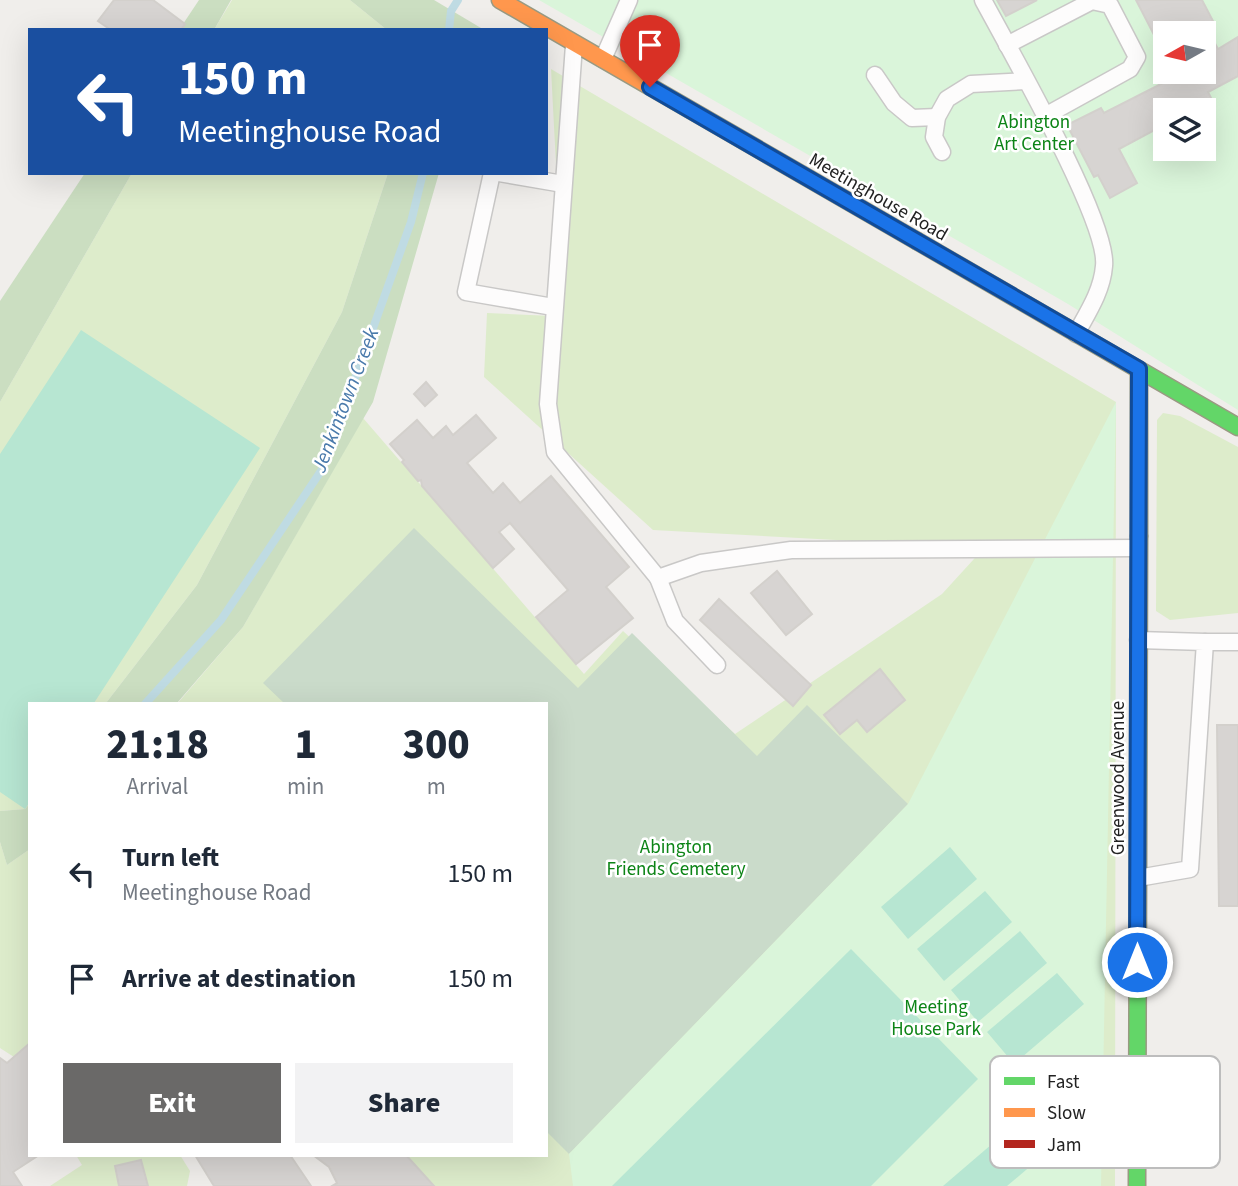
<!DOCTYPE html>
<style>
:root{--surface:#fff;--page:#f2f2f3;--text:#1f2937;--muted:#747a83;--accent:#6a6968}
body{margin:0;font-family:"Source Sans 3",sans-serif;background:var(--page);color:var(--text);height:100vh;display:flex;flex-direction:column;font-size:26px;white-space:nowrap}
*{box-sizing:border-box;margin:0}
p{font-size:23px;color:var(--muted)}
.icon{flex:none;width:38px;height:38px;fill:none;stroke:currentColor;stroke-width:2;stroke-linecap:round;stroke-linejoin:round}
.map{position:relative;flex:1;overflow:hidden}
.side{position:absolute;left:28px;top:702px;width:520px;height:455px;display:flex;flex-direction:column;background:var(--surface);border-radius:0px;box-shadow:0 7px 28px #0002}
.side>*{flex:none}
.hud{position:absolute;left:28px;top:28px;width:520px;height:147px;border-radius:0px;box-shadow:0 7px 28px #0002;background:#1a4fa0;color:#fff;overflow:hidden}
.needle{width:46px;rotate:262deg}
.tools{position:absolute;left:1153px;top:21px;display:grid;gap:14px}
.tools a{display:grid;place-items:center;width:63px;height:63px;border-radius:0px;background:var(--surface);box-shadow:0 7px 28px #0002;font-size:35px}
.pin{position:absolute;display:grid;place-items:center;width:60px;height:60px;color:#fff;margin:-72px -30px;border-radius:50% 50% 50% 0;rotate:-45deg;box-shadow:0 0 7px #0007}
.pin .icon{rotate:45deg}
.me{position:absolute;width:77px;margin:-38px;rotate:0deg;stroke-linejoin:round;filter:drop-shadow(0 0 5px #0008)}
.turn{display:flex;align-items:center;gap:24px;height:147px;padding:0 35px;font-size:32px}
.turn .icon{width:91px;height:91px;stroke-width:2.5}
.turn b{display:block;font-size:49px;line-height:60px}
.eta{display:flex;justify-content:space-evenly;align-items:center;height:119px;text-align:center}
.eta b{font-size:42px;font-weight:800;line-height:49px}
.action{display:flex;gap:14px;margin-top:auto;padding:14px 35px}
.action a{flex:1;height:80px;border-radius:0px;background:var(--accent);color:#fff;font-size:28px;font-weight:800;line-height:80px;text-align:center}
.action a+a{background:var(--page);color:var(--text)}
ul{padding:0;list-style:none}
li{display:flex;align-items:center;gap:21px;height:105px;padding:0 35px}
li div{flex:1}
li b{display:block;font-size:26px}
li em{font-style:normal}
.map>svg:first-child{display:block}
.grass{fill:#ddeccb}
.forest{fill:#cbdec1}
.cemetery{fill:#cadbca}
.park{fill:#daf5da;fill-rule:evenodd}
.pitch{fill:#b7e6d2}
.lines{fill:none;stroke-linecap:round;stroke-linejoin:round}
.stream{stroke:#bfdbe3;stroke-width:8}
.building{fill:#d7d4d2;stroke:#d3d0cc;stroke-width:2}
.lane-casing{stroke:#c9c8c7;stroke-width:19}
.fast-casing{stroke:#999a82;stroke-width:19}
.slow-casing{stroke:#999a82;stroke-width:19}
.jam-casing{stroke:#999a82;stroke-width:19}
.lane{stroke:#fdfcfc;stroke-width:16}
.fast{stroke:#63d668;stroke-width:16}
.slow{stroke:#ff974d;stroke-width:16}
.jam{stroke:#b3261e;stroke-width:16}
.route-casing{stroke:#114b97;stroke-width:18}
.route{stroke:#1a73e8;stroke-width:12}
.labels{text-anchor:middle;stroke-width:5;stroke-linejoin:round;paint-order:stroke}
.park-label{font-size:19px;fill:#0c8416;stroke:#fff}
.street-label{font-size:19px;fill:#222;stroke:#fff}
.water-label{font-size:21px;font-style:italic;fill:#4a7aab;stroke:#fff}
.key{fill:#fff;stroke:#bdbdbd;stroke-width:2}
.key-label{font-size:19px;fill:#222}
</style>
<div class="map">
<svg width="1238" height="1186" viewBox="0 0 1238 1186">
<rect width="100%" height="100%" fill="#f0eeeb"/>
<g class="grass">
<path d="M232 0H350L387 30H214Z"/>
<path d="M551 69 1116 402 1115 1186H434L406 1155H546V704H177L243 627 363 418 584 674 623 631 735 734 942 594 984 548 653 530 484 377 487 313 552 316 558 203Z"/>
<path d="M132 173H388L342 312 197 585 106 703 30 704V803L25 809 0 811V402Z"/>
<path d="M1163 413 1180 416 1238 447V613L1170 620 1156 611 1157 420Z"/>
<path d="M0 842 7 865 30 849V1043L14 1057 0 1048Z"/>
<path d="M76 1155H180L190 1171 187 1186H50L82 1165Z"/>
</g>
<g class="forest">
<path d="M199 0H231L214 30H179Z"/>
<path d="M350 0H434L481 28 387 30Z"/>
<path d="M85 173H132L0 402V301Z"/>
<path d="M388 173H439L373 402 243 627 177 703H106L197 585 342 312Z"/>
<path d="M30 803V849L7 865 0 842V811L25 809Z"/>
</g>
<path class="cemetery" d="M414 528 578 688 632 633 757 756 807 705 908 804 569 1154 546 1131V704L284 703 263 683Z"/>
<g class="park">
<path d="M539 0H1238V410L1068 304ZM1166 33H1204V72H1166ZM1166 110H1204V149H1166Z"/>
<path d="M1116 402 1101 1186H573L569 1154 908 804Z"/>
</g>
<g class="pitch">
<path d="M81 330 260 448 94 703 30 704V802L25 809 0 792V454Z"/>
<path d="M950 847 977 879 908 939 881 907Z"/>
<path d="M985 891 1012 922 944 981 917 949Z"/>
<path d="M1020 931 1047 963 978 1022 951 990Z"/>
<path d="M851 949 978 1079 871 1186H612Z"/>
<path d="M1057 973 1084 1004 1014 1064 987 1032Z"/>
<path d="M1006 1132 1033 1164 1007 1186H943Z"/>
</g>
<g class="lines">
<g class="stream">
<path d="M449 30 451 11 458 0"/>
<path d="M145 704 221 620 323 468 411 222 423 173"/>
</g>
</g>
<g class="building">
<path d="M114 0H153L185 24 181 30H111L98 21Z"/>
<path d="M997 0H1037L1006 16Z"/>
<path d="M1136 0H1202L1213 21 1205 25 1218 49 1238 37V76L1208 92 1212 100 1192 110H1166V124L1119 149 1137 183 1110 198 1098 175 1094 177 1067 125 1101 108 1104 113 1165 82 1163 78 1173 72H1204V33H1166V58Z"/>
<path d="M426 382 437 395 425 406 414 394Z"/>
<path d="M476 415 496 438 467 463 493 493 503 483 520 503 551 476 629 567 606 587 633 618 576 664 536 617 568 590 510 523 499 532 514 549 493 568 422 486 421 480 418 481 402 462 404 460 390 444 417 420 433 438 446 426 453 435Z"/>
<path d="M777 571 812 614 786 635 751 593Z"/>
<path d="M719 599 811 685 793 706 700 620Z"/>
<path d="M880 669 905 700 867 732 857 720 840 734 824 715Z"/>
<path d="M1217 725H1238V906H1219Z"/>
<path d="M30 1043V1155H39L13 1172 22 1186H0V1058L7 1063Z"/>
<path d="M195 1155H290L311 1186H214Z"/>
<path d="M313 1155H406L434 1186H332L337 1183 329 1167Z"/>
<path d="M141 1160 148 1186H119L115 1166Z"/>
</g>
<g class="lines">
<g class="lane-casing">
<g id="lane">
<path d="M983 0C1008 47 1109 222 1104 266 1102 291 1088 312 1076 334"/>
<path d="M574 45 548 404 555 452 658 578 701 563 791 550 1138 548"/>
<path d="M1007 45 1092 1 1110 5 1137 57 1130 69 1045 116"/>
<path d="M603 59 629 0"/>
<path d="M875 75 894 103 912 118 937 117"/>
<path d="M942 152 934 137 937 117 947 99 971 84 1026 81"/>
<path d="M492 173 466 292 553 307"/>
<path d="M499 173 563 184"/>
<path d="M658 578 675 621 717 665"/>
<path d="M1138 640 1205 642 1190 869 1138 878"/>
<path d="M1205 642H1238"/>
</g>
</g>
<g class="fast-casing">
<g id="fast">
<path d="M917 241 1238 427"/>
<path d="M1137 1186 1139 536"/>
</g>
</g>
<g class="slow-casing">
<path id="slow" d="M500 0 917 241"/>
</g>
<g class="jam-casing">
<path id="jam" d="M1139 536V370"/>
</g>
<use href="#lane" class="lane"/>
<use href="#fast" class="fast"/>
<use href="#slow" class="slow"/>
<use href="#jam" class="jam"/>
</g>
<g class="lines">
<g class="route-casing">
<path id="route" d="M650 87 1139 369 1137 962"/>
</g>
<use href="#route" class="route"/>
</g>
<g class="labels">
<g class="park-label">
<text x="1034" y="128">Abington<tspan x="1034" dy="22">Art Center</tspan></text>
<text x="676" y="853">Abington<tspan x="676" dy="22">Friends Cemetery</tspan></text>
<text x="936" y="1013">Meeting<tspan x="936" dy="22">House Park</tspan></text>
</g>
<g class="street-label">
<text transform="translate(879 196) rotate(30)" y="7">Meetinghouse Road</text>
<text transform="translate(1117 778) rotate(-90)" y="7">Greenwood Avenue</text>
</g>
<g class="water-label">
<text transform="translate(345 400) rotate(-69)" y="7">Jenkintown Creek</text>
</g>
</g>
<rect x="990" y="1056" width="230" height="112" rx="10" class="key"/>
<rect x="1004" y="1077" width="31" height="8" fill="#63d668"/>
<rect x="1004" y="1108" width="31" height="9" fill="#ff974d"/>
<rect x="1004" y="1140" width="31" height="8" fill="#b3261e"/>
<g class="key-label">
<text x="1047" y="1088">Fast</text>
<text x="1047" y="1119">Slow</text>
<text x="1047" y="1151">Jam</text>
</g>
</svg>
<div class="tools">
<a><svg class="needle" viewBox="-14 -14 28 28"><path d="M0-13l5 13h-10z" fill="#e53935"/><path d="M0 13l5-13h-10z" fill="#747a83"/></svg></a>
<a><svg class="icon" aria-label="layers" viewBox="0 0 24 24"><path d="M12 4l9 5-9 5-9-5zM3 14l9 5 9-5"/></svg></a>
</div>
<div class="pin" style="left:650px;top:87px;background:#d93025"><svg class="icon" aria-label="arrive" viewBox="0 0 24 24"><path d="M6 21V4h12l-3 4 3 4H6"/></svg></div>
<svg class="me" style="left:1137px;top:962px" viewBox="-20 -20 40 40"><circle r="17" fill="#1a73e8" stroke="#fff" stroke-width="3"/><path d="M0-11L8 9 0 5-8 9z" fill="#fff"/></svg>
<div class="hud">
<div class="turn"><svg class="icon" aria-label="left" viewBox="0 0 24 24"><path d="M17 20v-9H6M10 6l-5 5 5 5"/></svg><div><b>150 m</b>Meetinghouse Road</div></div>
</div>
<section class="side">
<div class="eta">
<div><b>21:18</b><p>Arrival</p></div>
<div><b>1</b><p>min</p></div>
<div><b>300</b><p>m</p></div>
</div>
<ul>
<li><svg class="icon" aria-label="left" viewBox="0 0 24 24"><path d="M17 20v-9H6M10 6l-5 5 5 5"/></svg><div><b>Turn left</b><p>Meetinghouse Road</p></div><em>150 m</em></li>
<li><svg class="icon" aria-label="arrive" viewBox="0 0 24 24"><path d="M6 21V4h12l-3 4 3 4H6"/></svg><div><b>Arrive at destination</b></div><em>150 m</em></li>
</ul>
<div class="action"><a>Exit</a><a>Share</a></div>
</section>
</div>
